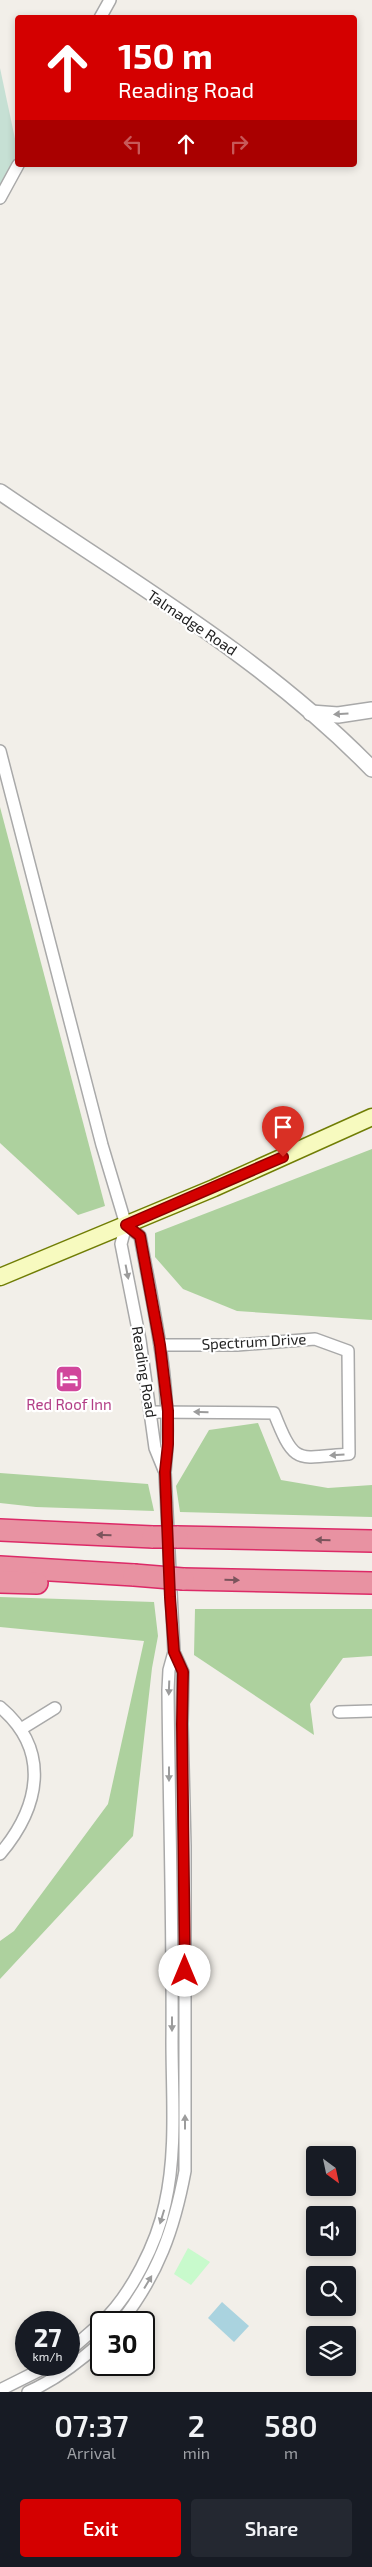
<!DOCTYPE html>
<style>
:root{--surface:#171b24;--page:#242831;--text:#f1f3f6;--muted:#9ea1a6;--accent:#d40000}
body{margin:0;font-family:"Exo 2",sans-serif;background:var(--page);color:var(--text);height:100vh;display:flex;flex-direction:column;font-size:19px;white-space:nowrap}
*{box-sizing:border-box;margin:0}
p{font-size:16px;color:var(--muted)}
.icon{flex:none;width:28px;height:28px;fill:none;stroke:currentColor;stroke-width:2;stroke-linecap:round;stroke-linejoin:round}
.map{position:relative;height:2392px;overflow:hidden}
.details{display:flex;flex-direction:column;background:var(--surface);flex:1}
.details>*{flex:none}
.top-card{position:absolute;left:15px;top:15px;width:342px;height:152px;border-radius:5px;box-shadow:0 2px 8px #0003;background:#d40000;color:#fff;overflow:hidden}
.needle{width:32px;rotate:147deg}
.fabs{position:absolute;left:306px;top:2146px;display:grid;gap:10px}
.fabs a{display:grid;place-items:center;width:50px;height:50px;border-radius:5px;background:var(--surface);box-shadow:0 2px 8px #0003;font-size:25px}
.speed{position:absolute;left:15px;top:2311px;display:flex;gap:10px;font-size:25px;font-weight:700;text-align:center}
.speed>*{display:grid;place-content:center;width:65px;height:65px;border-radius:50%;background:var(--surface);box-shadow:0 2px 8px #0003;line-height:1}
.speed small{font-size:12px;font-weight:400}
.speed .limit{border:2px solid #111;border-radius:8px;background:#fff;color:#111}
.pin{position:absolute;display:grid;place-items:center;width:42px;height:42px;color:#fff;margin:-51px -21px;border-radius:50% 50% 50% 0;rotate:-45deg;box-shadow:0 0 5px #0007}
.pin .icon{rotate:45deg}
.me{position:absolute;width:55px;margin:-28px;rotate:0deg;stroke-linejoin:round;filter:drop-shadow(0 0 4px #0008)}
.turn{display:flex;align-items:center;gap:18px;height:105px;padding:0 20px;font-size:22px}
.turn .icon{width:65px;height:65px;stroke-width:2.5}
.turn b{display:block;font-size:35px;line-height:42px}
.lanes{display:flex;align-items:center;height:48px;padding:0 20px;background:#0003;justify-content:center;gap:25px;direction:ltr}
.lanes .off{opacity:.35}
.eta{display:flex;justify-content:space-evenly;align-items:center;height:85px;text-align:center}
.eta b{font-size:30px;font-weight:600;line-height:35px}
.action{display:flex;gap:10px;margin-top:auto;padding:10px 20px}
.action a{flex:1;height:58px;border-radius:5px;background:var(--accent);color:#fff;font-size:20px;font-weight:600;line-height:58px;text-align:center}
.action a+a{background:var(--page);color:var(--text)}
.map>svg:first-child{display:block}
.forest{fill:#add19e}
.wetland{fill:#c6e0d4}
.park{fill:#c8facc}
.water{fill:#aad3df}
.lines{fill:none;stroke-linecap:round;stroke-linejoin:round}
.minor-casing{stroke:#a9a9a9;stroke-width:14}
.tertiary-casing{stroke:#a9a9a9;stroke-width:18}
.secondary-casing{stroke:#707d05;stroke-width:19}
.motorway-casing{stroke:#dc2a67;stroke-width:24}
.minor{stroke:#fff;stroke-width:11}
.tertiary{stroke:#fff;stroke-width:15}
.secondary{stroke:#f7fabf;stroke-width:16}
.motorway{stroke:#e892a2;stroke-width:21}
.motorway-bridge-casing{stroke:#dc2a67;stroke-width:24;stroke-linecap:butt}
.motorway-bridge{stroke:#e892a2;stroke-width:21}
.oneway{fill:#9c9c9c}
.oneway2{fill:#7b545c}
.route-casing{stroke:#8a0000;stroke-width:12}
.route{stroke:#d40000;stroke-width:9}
.labels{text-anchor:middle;stroke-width:4.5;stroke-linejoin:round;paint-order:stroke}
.street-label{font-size:15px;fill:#222;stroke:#fff}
.hotel-label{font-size:15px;fill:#b23c85;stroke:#fff}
</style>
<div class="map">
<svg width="372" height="2392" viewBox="0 0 372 2392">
<rect width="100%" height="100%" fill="#f2efe9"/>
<g class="forest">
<path d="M0 807 105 1206 78 1215 0 1143Z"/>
<path d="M372 1149V1320L237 1311 183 1289 155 1257V1233Z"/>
<path d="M258 1423 281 1480 328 1488 372 1485V1517L180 1512 176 1486 209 1430Z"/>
<path d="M0 1473 148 1484 154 1511 36 1507 0 1503Z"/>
<path d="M0 1597 154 1602 158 1636 152 1668 133 1836 0 1979V1941L14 1931 108 1804 144 1641 0 1627Z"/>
<path d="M195 1609H372V1656L343 1658 310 1704 314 1735 194 1655Z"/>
</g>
<path class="wetland" d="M0 68 18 153 0 193Z"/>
<path class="park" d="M188 2248 210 2262 191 2285 174 2274Z"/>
<path class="water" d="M222 2302 249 2326 234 2342 208 2318Z"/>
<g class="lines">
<g class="minor-casing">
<g id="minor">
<path d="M100 18 110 0"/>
<path d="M0 198 18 165"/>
<path d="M0 751 102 1145 126 1225"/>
<path d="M126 1225 121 1244 140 1340 155 1448 164 1470"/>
<path d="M150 1412 274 1413C295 1466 296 1458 349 1454L348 1351 315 1339 237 1345H160"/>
<path d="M0 1707C52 1751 39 1808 0 1854"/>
<path d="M339 1712 372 1711"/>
<path d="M21 1729 55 1708"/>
<path d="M102 2322C131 2295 157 2243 165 2204 177 2152 172 2095 172 2042 173 1925 169 1808 168 1690L169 1670 174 1652 165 1472C174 1392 154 1313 140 1236L126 1225"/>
<path d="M121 2322C158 2274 174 2230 185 2171V1846L182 1724 183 1672 174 1652"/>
<path d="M69 2351 101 2323"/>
<path d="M0 2390 50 2365"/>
<path d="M28 2392C55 2380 79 2362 101 2342"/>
</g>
</g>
<g class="tertiary-casing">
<g id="tertiary">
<path d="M0 492C127 579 264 658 372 769"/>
<path d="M311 713 338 715 372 710"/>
</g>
</g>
<g class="secondary-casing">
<path id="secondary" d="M0 1277 214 1188 372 1117"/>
</g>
<g class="motorway-casing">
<g id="motorway">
<path d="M0 1530 153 1537"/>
<path d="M177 1537 372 1541"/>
<path d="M0 1567 134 1575"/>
<path d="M183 1579 372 1583"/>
<path d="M0 1582 37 1583"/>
</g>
</g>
<use href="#minor" class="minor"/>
<use href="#tertiary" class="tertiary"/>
<use href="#secondary" class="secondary"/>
<use href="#motorway" class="motorway"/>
<g class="motorway-bridge-casing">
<g id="motorway-bridge">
<path d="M153 1537H177"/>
<path d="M134 1575 183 1579"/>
</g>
</g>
<use href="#motorway-bridge" class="motorway-bridge"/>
</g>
<defs><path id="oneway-solid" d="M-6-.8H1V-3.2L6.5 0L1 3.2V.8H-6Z" transform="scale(1.25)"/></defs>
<g class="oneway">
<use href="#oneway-solid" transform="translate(341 714) rotate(176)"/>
<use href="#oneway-solid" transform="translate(127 1272) rotate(79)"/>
<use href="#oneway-solid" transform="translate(201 1412) rotate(-179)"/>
<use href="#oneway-solid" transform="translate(337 1455) rotate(176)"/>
<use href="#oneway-solid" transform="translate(169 1688) rotate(92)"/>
<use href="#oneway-solid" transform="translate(169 1774) rotate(90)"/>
<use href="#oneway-solid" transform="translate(172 2024) rotate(90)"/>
<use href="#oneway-solid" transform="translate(185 2122) rotate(-90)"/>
<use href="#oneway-solid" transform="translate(162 2217) rotate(107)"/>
<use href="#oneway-solid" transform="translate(148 2282) rotate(-59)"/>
</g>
<g class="oneway2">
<use href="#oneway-solid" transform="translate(104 1535) rotate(-178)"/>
<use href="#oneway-solid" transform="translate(323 1540) rotate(-179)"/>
<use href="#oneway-solid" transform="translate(232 1580) rotate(1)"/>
</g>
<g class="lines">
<g class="route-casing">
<path id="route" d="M185 1971 182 1724 183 1672 174 1652 170 1597 165 1472 168 1444V1411L160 1345 140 1236 126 1225 283 1157"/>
</g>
<use href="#route" class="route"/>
</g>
<defs>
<g id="hotel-square" transform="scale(1.4375)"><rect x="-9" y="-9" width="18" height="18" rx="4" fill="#d1479c" stroke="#fff"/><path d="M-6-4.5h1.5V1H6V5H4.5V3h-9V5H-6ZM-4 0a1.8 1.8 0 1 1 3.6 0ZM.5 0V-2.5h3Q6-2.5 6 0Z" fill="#fff"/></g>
</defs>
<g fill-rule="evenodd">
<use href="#hotel-square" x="69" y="1379"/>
</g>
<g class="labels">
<g class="street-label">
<text transform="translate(192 623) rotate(34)" y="5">Talmadge Road</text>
<text transform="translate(254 1342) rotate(-3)" y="5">Spectrum Drive</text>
<text transform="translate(144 1372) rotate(81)" y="5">Reading Road</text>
</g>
<g class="hotel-label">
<text x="69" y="1410">Red Roof Inn</text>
</g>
</g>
</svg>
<div class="fabs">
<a><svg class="needle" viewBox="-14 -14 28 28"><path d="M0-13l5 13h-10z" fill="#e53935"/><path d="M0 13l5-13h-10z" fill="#9ea1a6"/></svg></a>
<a><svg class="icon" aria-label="sound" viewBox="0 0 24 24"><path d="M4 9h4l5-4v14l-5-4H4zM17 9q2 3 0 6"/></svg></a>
<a><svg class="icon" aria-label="search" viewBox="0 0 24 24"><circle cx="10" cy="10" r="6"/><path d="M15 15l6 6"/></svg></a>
<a><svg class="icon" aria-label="layers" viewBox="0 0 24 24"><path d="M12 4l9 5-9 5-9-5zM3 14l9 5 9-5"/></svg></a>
</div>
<div class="speed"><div>27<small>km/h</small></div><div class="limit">30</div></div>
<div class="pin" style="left:283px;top:1157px;background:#d93025"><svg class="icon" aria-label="arrive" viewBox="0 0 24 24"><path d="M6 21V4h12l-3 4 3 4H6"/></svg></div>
<svg class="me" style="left:185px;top:1971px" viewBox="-20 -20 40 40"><circle r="19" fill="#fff"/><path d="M0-13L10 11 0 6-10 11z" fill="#d40000"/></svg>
<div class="top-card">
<div class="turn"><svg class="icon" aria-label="ahead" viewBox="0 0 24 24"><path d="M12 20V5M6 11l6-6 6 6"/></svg><div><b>150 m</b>Reading Road</div></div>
<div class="lanes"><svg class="icon off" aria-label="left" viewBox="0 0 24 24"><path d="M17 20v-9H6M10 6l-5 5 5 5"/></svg><svg class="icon" aria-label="ahead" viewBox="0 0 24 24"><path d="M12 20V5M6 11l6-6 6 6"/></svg><svg class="icon off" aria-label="right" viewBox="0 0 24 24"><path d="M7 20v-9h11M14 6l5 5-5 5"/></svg></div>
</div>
</div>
<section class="details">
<div class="eta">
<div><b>07:37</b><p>Arrival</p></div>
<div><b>2</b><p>min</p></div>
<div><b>580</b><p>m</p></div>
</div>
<div class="action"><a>Exit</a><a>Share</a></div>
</section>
